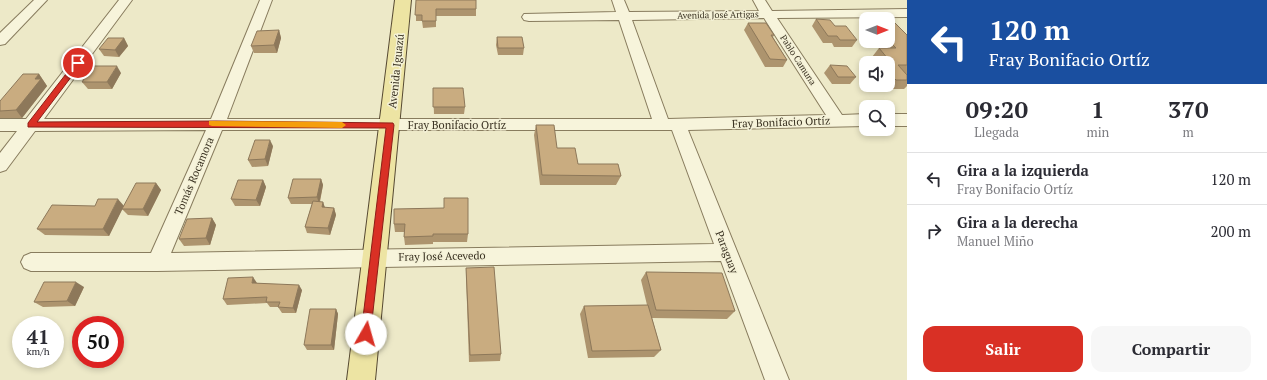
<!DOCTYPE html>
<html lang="es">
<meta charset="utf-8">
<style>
:root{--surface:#fff;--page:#f7f7f7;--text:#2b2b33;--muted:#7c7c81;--line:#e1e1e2;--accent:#d93025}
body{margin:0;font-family:"PT Serif",serif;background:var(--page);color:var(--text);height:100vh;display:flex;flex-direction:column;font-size:15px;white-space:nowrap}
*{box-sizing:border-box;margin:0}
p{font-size:13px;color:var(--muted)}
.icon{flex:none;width:22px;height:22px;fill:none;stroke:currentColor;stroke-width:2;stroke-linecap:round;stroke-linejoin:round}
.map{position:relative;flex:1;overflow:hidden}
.side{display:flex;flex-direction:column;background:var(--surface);width:360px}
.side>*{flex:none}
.hud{background:#1a4fa0;color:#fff;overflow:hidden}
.needle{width:26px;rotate:90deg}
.tools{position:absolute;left:859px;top:12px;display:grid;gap:8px}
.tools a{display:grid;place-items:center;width:36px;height:36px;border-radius:8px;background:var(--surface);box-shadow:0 2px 6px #0003;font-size:20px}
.speed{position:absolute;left:12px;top:316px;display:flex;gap:8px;font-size:20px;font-weight:700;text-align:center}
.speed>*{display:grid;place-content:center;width:52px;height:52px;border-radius:50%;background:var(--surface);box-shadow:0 2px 6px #0003;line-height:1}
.speed small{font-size:10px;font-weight:400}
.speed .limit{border:6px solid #d22;background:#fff;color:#111}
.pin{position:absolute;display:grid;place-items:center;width:34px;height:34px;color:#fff;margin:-17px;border:2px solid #fff;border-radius:50%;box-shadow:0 1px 4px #0007}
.me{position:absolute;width:44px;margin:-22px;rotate:7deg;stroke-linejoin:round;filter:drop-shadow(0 0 3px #0008)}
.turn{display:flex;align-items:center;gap:14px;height:84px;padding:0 16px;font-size:18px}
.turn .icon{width:52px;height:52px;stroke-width:2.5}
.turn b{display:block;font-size:28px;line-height:34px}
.eta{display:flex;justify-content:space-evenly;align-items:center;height:68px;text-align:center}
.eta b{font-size:24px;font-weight:700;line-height:28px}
.primary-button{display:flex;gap:8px;margin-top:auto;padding:8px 16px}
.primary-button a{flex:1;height:46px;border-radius:12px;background:var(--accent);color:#fff;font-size:16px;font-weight:700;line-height:46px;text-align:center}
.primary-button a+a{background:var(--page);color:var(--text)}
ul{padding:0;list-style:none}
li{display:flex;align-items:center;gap:12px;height:52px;padding:0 16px;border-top:1px solid var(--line)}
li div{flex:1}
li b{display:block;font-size:15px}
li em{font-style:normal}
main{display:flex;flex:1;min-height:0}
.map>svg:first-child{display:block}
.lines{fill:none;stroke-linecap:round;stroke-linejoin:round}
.minor-casing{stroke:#887c5e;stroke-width:2}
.major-casing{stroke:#564932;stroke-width:2}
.minor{fill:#f7f4db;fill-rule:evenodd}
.major{fill:#ede4a3;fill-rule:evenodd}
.wall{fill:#ad946e}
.shaded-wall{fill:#8d785a}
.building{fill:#c9ac80;stroke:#8d785a}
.route{fill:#d93025;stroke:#8d1f18}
.slow{fill:#f59e0b}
.labels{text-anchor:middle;stroke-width:3;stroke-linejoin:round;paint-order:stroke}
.far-street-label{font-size:9px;fill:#393121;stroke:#f4f1d7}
.street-label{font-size:11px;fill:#393121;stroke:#f4f1d7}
</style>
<main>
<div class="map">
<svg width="907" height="380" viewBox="0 0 907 380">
<rect width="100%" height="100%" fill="#ede9c8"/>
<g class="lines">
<g class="minor-casing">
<g id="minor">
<path d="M34 0H47L5 44 0 45V33Z"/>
<path d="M119 0H132L44 119H211L260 0H272L227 119H652L619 20 529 21 524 20 522 17 524 14 616 12 612 0H624L629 12 759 11 753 0H765L772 11 907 9V17L777 18 842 115 866 114V126L688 130 789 380H765L721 261 157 271H31L24 268 21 262 24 256 31 253H151L206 130 35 131 6 170 0 172V153L17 131H0V119H26ZM764 18 826 115 668 119 632 20ZM222 130H672L714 244 171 253Z"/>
<rect x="888" y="114" width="19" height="12"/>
</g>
</g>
<g class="major-casing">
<path id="major" d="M395 0H411L375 380H347Z"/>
</g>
<use href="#minor" class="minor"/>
<use href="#major" class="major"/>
</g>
<g class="wall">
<path d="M416 0 476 9V16H436V27L423 28 422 21H416Z"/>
<path d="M816 19 835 26 857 40 852 47H834L832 43H823L812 26Z"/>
<path d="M888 22 907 35V74H906L907 75V86L904 89H888L884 85H888V63H877L872 57 879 48H880L874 41H888Z"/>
<path d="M748 23 774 35 773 37 787 60 783 67H765L744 30Z"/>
<path d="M279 30 281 38 277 53H254L251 46Z"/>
<path d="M497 37 524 48 523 55H498L496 45Z"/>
<path d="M124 38 128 46 119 57 104 56 99 49Z"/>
<path d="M830 65 856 77 850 84H832L824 73Z"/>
<path d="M121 73 112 89H88L82 82Z"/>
<path d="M39 74 47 86 22 118H0V101Z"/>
<path d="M433 88 465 107 464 114H434Z"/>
<path d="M536 125 557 148 578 164 621 176 616 185H540L534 135Z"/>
<path d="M273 146 268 166 252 167 248 160Z"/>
<path d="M321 179 323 185 320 202H323L325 208H334L336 215 330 235 307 233 305 227 312 204H291L288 198Z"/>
<path d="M263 180 266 187 260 206H235L231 199Z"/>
<path d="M156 183 161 190 148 216 128 215 122 209 109 236 45 235 37 229 124 206Z"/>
<path d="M394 209 468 234 467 242H433V244L405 245 404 237V232H395L394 224Z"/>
<path d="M212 218 216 225 210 245 184 246 179 239Z"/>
<path d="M466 268 501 354 500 361 469 362 466 276Z"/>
<path d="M646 272 735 311 727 319 652 318 661 350 654 357 588 358 580 314 584 306 647 305 641 280Z"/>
<path d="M257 283 302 290 296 313H282L278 307H270L267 303 227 305 223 299Z"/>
<path d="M84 287 75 306 43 307 34 302Z"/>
<path d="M336 309 338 314 334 350H307L304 345Z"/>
</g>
<g class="shaded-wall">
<path d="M279 30 281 38 277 53 274 45Z"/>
<path d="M124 38 128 46 119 57 115 50Z"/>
<path d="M117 66 121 73 112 89 107 82Z"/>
<path d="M39 74 47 86 22 118 16 110 35 79Z"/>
<path d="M270 140 273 146 268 166 265 159Z"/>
<path d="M321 179 323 185 319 204 317 197Z"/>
<path d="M263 180 266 187 260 206 256 200Z"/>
<path d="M156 183 161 190 148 216 143 209Z"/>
<path d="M118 199 124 206 109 236 103 229Z"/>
<path d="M323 202 325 208 322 207Z"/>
<path d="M334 208 336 215 330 235 328 228Z"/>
<path d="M212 218 216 225 210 245 206 238Z"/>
<path d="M253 277 257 283H252Z"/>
<path d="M76 282 84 287 75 306 67 301Z"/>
<path d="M299 285 302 290 296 313 293 308Z"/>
<path d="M336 309 338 314 334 350 331 345Z"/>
</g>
<g class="building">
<path d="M416 0H476V9H436V21H422V15H415Z"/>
<path d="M816 19 830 20 835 26H846L857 40H840L837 36H828Z"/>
<path d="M888 22H894L907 35V65H898L907 75V80H896L888 72V65H893L879 48H896L888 40Z"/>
<path d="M748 23H766L774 35H771L787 60 770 59Z"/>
<path d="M279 30 274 45 251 46 257 31Z"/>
<path d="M497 37H522L524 48H498Z"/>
<path d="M108 38H124L115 50 99 49Z"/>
<path d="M830 65 847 66 856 77H838Z"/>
<path d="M93 66H117L107 82H82Z"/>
<path d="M23 74H39L35 79H41L16 110 0 111V101Z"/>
<path d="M433 88H463L465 107H433Z"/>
<path d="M536 125H554L557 148H575L578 164H618L621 176 542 175Z"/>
<path d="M255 140H270L265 159 248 160Z"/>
<path d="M293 179H321L317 197 288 198Z"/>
<path d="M238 180H263L256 200 231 199Z"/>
<path d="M136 183H156L143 209H122Z"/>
<path d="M444 198H468V234H433V236L404 237 405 224H394V209L444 208Z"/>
<path d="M98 199H118L103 229H37L52 205 95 206Z"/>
<path d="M313 201 323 202 322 207 334 208 328 228 305 227Z"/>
<path d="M212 218 206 238 179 239 187 219Z"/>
<path d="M494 267 501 354 470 355 466 268Z"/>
<path d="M646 272 722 273 735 311 656 310Z"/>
<path d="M253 277 252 283 299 285 293 308 278 307 280 302H266L267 297 223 299 228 278Z"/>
<path d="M44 282H76L67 301 34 302Z"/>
<path d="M648 305 661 350 592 351 584 306Z"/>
<path d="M310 309H336L331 345H304Z"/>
</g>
<path class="route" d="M78 60 82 63 81 64 37 122 216 121 393 123 394 125 370 338 366 339 362 338 361 334 386 128 28 127V123L76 61Z"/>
<path class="slow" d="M209 121 342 122 346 125 342 128 212 126 209 125Z"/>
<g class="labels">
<g class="far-street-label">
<text transform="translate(718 15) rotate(-1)" y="3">Avenida José Artigas</text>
<text transform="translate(798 60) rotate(57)" y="3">Pablo Camuna</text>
</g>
<g class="street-label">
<text transform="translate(396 71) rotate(-84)" y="4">Avenida Iguazú</text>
<text transform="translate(781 122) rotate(-2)" y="4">Fray Bonifacio Ortíz</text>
<text x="457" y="129">Fray Bonifacio Ortíz</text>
<text transform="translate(194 176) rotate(-67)" y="4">Tomás Rocamora</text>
<text transform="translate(727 252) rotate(69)" y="4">Paraguay</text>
<text transform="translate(442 256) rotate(-1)" y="4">Fray José Acevedo</text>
</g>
</g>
</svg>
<div class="tools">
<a><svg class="needle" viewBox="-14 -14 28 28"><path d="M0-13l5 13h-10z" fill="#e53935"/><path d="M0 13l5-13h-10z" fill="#7c7c81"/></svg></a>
<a><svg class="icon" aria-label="sound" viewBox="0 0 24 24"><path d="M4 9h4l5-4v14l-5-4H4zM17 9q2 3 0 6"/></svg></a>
<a><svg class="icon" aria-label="search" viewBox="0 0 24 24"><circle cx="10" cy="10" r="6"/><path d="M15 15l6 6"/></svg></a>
</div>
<div class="speed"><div>41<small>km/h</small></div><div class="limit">50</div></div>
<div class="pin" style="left:78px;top:63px;background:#d93025"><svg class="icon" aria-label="arrive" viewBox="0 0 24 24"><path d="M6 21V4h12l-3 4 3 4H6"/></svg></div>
<svg class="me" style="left:366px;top:334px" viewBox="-20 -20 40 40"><circle r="19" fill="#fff"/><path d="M0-13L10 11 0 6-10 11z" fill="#d93025"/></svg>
</div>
<section class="side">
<div class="hud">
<div class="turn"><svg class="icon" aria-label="left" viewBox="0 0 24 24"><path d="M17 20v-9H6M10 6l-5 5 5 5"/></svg><div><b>120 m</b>Fray Bonifacio Ortíz</div></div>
</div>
<div class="eta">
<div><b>09:20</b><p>Llegada</p></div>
<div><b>1</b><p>min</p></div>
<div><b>370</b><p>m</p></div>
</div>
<ul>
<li><svg class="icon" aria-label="left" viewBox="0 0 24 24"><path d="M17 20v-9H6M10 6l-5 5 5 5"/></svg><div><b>Gira a la izquierda</b><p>Fray Bonifacio Ortíz</p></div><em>120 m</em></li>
<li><svg class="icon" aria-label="right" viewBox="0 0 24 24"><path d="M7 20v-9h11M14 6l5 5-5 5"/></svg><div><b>Gira a la derecha</b><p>Manuel Miño</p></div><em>200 m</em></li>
</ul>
<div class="primary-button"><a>Salir</a><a>Compartir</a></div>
</section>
</main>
